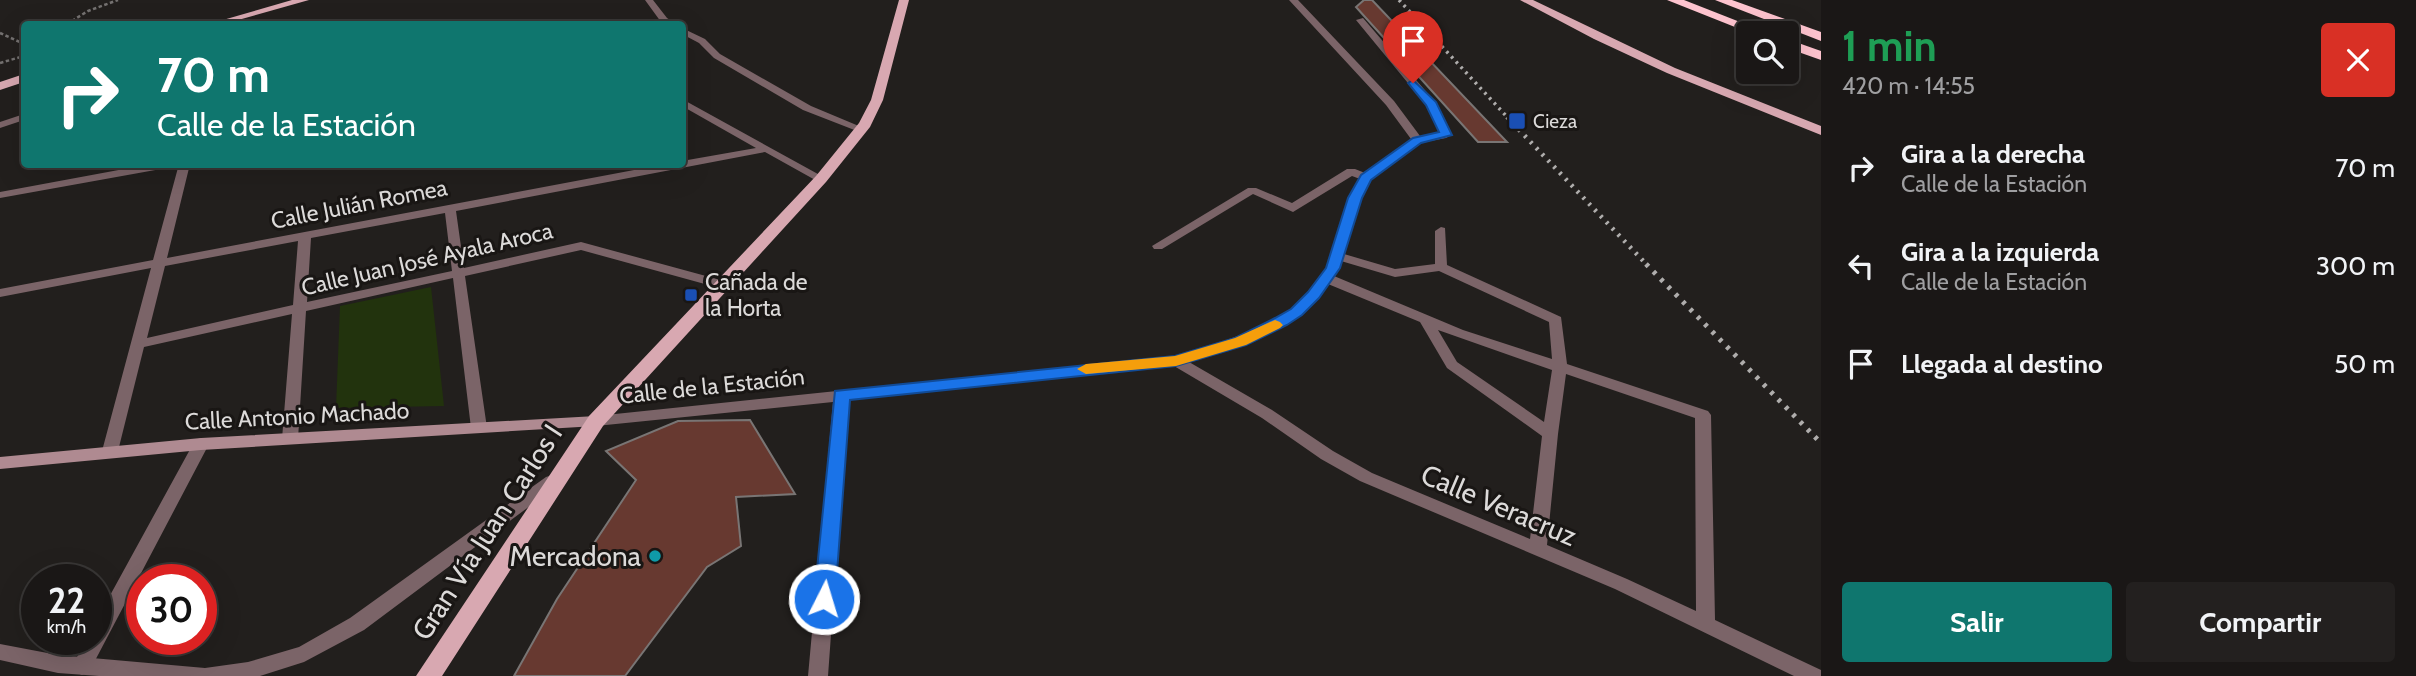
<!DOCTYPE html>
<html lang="es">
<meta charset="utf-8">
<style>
:root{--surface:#1a1716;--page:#23201f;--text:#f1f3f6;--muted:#9f9fa1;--line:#383635;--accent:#0f766e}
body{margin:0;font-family:Cabin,sans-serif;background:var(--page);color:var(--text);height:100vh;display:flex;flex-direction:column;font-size:26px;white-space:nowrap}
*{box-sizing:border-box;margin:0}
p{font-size:23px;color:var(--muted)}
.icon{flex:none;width:38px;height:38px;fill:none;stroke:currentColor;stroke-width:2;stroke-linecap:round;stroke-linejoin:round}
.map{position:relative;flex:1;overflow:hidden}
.drawer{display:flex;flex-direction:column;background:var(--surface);width:595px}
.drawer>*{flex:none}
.banner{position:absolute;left:21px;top:21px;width:665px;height:147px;border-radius:7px;box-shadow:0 7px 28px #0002,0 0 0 2px var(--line);background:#0f766e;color:#fff;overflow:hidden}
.fabs{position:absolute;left:1736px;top:21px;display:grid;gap:14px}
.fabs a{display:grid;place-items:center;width:63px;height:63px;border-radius:7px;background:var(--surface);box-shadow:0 7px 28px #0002,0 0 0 2px var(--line);font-size:35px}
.speed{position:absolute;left:21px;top:564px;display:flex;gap:14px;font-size:35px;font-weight:700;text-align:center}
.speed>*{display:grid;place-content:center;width:91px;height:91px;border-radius:50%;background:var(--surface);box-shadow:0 7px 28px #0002,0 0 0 2px var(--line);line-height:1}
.speed small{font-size:18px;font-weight:400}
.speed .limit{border:10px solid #d22;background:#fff;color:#111}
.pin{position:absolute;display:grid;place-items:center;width:60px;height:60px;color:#fff;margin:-72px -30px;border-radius:50% 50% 50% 0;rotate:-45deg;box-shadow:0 0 7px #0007}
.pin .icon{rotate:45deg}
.me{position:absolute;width:77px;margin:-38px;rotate:5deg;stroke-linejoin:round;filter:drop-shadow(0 0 5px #0008)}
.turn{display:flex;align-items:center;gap:24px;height:147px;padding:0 21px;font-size:32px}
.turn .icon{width:91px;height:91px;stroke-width:2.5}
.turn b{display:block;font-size:49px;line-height:60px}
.round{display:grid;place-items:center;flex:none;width:74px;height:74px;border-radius:7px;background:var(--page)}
.overview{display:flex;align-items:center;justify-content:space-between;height:119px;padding:0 21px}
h1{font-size:42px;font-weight:800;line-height:52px;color:#1e9e55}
.action{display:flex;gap:14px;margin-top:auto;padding:14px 21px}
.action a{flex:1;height:80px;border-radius:7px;background:var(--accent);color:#fff;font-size:28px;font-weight:800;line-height:80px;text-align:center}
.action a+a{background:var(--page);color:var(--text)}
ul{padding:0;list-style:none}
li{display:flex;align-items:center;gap:21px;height:98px;padding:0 21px}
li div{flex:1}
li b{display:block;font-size:26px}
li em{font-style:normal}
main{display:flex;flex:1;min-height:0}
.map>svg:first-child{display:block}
.green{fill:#22330d}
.building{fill:#673930;stroke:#797574;stroke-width:2}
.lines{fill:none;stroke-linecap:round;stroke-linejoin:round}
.path{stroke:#747170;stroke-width:2.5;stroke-dasharray:3.5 2.5;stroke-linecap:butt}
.pedestrian{fill:#7b6468;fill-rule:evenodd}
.minor{fill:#7b6468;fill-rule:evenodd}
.secondary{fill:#af8a91;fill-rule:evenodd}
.primary{fill:#d8a8b1;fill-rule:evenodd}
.motorway{fill:#fdc3ce;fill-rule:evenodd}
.rail-far2{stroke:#afadac;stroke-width:3.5;stroke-dasharray:2.5 4.5;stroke-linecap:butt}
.rail-far1{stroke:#afadac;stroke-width:4.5;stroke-dasharray:2.5 6;stroke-linecap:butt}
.rail{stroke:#afadac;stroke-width:5;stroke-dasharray:3.5 7;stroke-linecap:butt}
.route{fill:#1a73e8;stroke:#114b97;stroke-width:2}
.slow{fill:#f59e0b}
.transit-dot{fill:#1a4fb4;stroke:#191614;stroke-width:2.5}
.culture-dot{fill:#0f9aa8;stroke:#191614;stroke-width:2.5}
.labels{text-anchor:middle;stroke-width:6;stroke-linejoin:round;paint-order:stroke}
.far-poi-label{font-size:19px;fill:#dcdad9;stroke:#191614;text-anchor:start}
.street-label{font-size:23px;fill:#dcdad9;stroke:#191614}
.poi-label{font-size:23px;fill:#dcdad9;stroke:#191614;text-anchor:start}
.near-street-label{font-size:28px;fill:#dcdad9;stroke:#191614}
.near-poi-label{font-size:28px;fill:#dcdad9;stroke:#191614;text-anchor:end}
</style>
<main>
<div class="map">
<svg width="1821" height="676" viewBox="0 0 1821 676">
<rect width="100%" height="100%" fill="#221f1d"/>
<path class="green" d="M431 287 444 406 336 408 340 306Z"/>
<g class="building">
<path d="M1364 0H1372L1507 142H1478L1356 7Z"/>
<path d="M750 420 795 494 736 497 741 546 707 567 625 676H514L557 599 636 480 606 451 678 421Z"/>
</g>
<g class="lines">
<g class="path">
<path d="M67 24 88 11 118 0"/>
<path d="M0 33 24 44"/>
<path d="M0 63 24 56"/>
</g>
<path class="pedestrian" d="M201 438 207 440 209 444 89 672 82 675 75 672 72 666 87 639H96V621L193 444 195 440Z"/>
<g class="minor">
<path d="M645 0H653L667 18 676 24 661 22Z"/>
<path d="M1289 0H1298L1394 101 1420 136 1440 133 1426 105 1356 20 1363 18 1435 102 1451 135 1446 138 1420 143 1371 180 1361 198 1344 254 1395 269 1435 264V231L1441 227 1445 228 1447 265 1561 317 1567 364 1708 411 1711 415 1715 620 1821 670V676H1794L1615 589 1360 481 1321 459 1262 418 1174 366 848 400 828 676H808L833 402 596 426 591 425 588 421 591 417 596 416 1175 356C1226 341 1306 320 1328 265 1339 236 1344 206 1360 179L1352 176 1293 212 1253 194 1162 249H1154L1152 246 1248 188H1256L1292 203 1347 169H1355L1365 173 1411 139 1386 105ZM1341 261 1395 277 1439 271 1549 322 1552 359 1463 330 1334 276ZM1328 284 1420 322 1447 368 1542 436 1530 539 1372 473 1333 451 1272 410 1189 362C1240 347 1296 330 1328 284ZM1438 330 1552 370 1544 422 1457 362ZM1566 374 1695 418 1696 611 1627 579 1547 545 1558 434Z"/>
<path d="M682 28 705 39 720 54 811 106 866 129 865 131H857L803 110 714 58 699 43 682 34Z"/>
<path d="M682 99 827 179 825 181H817L765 152 456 211 464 268 581 242 728 282 730 285 723 289 581 250 465 276 487 428 484 432H474L471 428 453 278 306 311 298 439 296 443H284L282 439 292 314 144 347 118 451 116 455H104L102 451 151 268 0 297V289L153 260 179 164H190L167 258 666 164H682V161L756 148 682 106ZM445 213 452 271 307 302 311 238ZM298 241 293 305 147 338 165 266Z"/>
<path d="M24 114V120L0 128V122Z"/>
<path d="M151 164H177L172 167 0 198V192Z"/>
<path d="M552 475 558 477 560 481 558 485 364 630 304 662 260 676H99L58 673 0 660V644L58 655 205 668 248 662 299 647 350 618 546 477Z"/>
</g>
<path class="secondary" d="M596 416 601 417 604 421 601 425 596 426 201 450 0 469V457L201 438Z"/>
<g class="primary">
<path d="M292 0H309L224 24H209Z"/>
<path d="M899 0H909L883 100 870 127 826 182 603 426 442 676H416L589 416 816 176 859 123 871 100Z"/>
<path d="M1520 0H1533L1675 68 1821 126V135L1667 73 1594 39Z"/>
<path d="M24 74V82L0 90V82Z"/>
</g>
<g class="motorway">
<path d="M1667 0H1684L1768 33H1750Z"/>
<path d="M1715 0H1732L1821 32V41Z"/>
<path d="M1787 39 1821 51V60L1787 48Z"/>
</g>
<path class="rail-far2" d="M1399 0 1509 119"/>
<path class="rail-far1" d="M1507 117 1648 266"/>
<path class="rail" d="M1646 264 1821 443"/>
</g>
<path class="route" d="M1413 80 1436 102 1452 135 1421 143 1371 180 1362 198 1340 268 1319 298 1302 315 1287 325 1246 345 1176 366 850 400 835 599 832 605 824 608 817 605 814 599 835 391 1175 356 1235 338 1275 318 1291 309 1308 292 1326 268 1348 198 1361 175 1413 138 1439 132 1426 105 1408 83Z"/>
<path class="slow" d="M1275 320 1280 322 1283 325 1280 328 1246 345 1176 366 1086 374 1077 369 1086 364 1175 356 1235 338Z"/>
<g class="transit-dot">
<rect x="1508" y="112" width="18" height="18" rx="3.5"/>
<rect x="684" y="288" width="14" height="14" rx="3.5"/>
</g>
<circle class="culture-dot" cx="655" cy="556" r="7"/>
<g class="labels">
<g class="far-poi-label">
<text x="1533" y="128">Cieza</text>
</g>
<g class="street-label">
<text transform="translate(359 204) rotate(-11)" y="8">Calle Julián Romea</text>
<text transform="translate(427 259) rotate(-13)" y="8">Calle Juan José Ayala Aroca</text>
<text transform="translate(712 386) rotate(-6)" y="8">Calle de la Estación</text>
<text transform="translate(297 416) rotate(-3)" y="8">Calle Antonio Machado</text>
</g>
<g class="poi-label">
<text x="705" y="290">Cañada de<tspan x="705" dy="26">la Horta</tspan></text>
</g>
<g class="near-street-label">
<text transform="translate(1499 505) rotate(23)" y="10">Calle Veracruz</text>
<text transform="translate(487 532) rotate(-57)" y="10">Gran Vía Juan Carlos I</text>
</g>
<g class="near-poi-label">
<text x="641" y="566">Mercadona</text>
</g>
</g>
</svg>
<div class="fabs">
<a><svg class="icon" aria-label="search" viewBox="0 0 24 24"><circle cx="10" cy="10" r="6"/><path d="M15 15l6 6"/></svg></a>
</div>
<div class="speed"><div>22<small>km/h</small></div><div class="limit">30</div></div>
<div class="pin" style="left:1413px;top:83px;background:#d93025"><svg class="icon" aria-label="arrive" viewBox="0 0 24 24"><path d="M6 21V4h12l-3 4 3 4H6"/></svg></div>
<svg class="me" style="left:824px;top:599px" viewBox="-20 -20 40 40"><circle r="17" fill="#1a73e8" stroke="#fff" stroke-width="3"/><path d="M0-11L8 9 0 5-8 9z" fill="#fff"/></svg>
<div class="banner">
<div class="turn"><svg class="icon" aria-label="right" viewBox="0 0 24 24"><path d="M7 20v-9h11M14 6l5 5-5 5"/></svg><div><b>70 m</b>Calle de la Estación</div></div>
</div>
</div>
<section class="drawer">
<div class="overview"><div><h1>1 min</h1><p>420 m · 14:55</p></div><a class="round" style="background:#d93025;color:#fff"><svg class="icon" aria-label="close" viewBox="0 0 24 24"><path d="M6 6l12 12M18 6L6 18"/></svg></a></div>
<ul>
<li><svg class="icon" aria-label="right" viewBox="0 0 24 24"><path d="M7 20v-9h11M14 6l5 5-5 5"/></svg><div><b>Gira a la derecha</b><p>Calle de la Estación</p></div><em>70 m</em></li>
<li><svg class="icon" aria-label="left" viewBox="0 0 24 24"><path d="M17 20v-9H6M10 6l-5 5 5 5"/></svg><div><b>Gira a la izquierda</b><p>Calle de la Estación</p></div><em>300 m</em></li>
<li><svg class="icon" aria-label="arrive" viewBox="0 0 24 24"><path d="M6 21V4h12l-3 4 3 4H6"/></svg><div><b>Llegada al destino</b></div><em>50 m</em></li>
</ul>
<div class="action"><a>Salir</a><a>Compartir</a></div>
</section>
</main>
